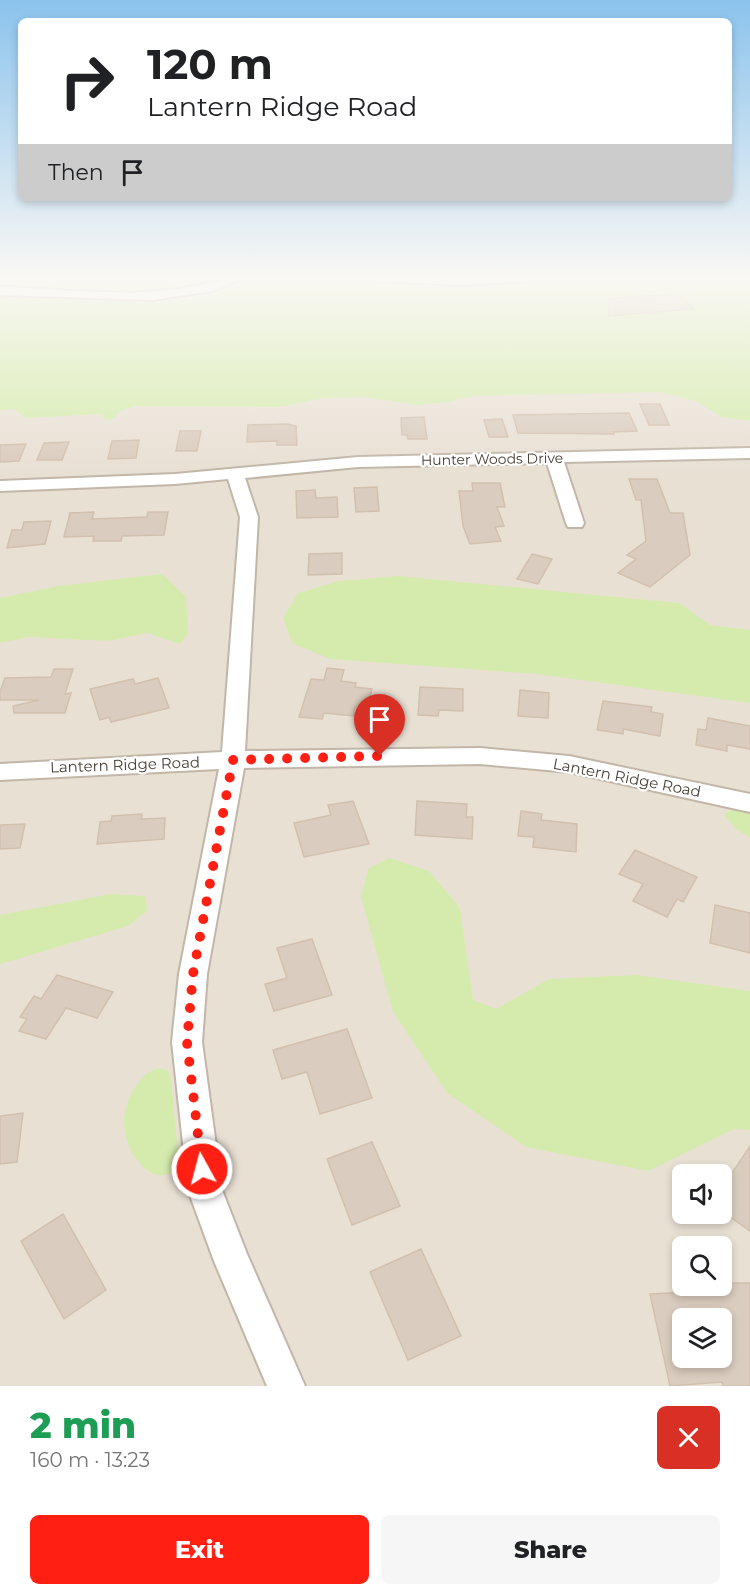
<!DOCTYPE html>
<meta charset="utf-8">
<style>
:root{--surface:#fff;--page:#f6f6f6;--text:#202124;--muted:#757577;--accent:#ff1f13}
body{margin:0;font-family:Montserrat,sans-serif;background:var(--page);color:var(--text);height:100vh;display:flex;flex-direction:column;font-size:22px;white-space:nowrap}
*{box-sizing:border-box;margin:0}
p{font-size:20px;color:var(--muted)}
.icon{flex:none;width:33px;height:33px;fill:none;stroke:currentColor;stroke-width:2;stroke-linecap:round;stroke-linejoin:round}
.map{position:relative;height:1386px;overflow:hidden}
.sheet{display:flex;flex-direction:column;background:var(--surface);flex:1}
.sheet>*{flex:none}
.banner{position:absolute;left:18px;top:18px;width:714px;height:183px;border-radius:9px;box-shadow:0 3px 9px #0003;background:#fff;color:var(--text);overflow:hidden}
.buttons{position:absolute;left:672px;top:1164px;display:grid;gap:12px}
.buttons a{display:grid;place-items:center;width:60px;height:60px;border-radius:9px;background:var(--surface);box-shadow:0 3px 9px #0003;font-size:30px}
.pin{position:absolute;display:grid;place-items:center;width:51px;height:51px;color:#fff;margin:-62px -26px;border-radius:50% 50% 50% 0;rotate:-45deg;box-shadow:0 0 6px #0007}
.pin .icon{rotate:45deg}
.me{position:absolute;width:66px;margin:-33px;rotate:353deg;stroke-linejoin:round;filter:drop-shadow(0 0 4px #0008)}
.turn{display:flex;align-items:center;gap:21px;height:126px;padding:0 30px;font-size:27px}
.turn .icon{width:78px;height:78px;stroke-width:2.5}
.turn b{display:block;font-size:42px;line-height:51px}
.then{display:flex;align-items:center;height:57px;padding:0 30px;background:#0003;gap:12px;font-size:22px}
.round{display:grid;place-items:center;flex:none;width:63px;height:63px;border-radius:9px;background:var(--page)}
.headline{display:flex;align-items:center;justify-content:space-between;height:102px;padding:0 30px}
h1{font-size:36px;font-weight:800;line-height:45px;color:#1e9e55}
.primary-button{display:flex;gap:12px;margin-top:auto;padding:12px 30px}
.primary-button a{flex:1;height:69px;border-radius:9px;background:var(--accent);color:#fff;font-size:24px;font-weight:800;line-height:69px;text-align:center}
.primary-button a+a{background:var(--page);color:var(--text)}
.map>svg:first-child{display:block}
.residential{fill:#e9e0d4;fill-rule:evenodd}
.green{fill:#d5ebad}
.building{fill:#daccbe;stroke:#d2c0ae;stroke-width:1.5;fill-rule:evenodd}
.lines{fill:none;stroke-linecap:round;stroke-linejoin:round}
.street-casing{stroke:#c1b6a8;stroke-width:4}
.street{fill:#fff;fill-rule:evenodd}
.route{stroke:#ff1f13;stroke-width:10;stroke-dasharray:0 18}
.labels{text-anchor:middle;stroke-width:4.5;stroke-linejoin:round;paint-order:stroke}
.far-street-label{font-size:14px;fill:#483f35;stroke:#fff}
.street-label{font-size:15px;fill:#483f35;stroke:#fff}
</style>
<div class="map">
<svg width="750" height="1386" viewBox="0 0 750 1386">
<rect width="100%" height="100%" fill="#f4efe7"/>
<path class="residential" d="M750 383V1386H0V406ZM682 1174H722V1214H682ZM682 1246H722V1286H682ZM682 1318H722V1358H682Z"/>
<g class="green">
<path d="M0 277H750V421L721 417 696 401 659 392 474 396 447 402 417 405 363 397 323 398 280 407 136 406 121 411 113 419 106 420 101 414 26 418 14 409 0 410Z"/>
<path d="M162 574 186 597 188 634 180 644 147 633 108 641 29 637 0 643V598L58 586Z"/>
<path d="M399 576 679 603 710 625 750 630V703L537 674 330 659 292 643 283 618 298 593 339 581Z"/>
<path d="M738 809 750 812V838L736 829 725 816 726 812Z"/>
<path d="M389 858 429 871 460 908 473 1000 496 1009 549 979 637 975 750 991V1130L734 1129 648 1171 526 1147 447 1093 393 1012 361 897 368 869Z"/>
<path d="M111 894 146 896 147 911 128 926 0 964V915Z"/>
<path d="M162 1068 169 1072 171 1079 179 1163C159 1202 101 1140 134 1089 142 1077 147 1070 162 1068Z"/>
</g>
<g class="building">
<path d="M677 294 694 309 609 316 608 300 612 298Z"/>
<path d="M640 404H660L669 425H649Z"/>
<path d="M629 413 637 431 613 432 614 434 518 433 513 415Z"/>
<path d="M424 417 427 439H408L407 435H402L401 418Z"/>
<path d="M502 419 508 437H489L484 420Z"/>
<path d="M287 424 296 426 297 445H277V441L247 442 248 425Z"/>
<path d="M180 431H201L197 451H176Z"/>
<path d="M139 440 136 458 108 459 112 441Z"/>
<path d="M69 442 62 460H37L44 443Z"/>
<path d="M26 444 19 461 0 462V445Z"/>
<path d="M629 479H657L670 513H683L690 555 650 587 618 573 636 559 627 555 646 541 641 500H636Z"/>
<path d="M472 483H500L505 507H497L504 526 495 527 501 541 470 544 463 526 459 491H473Z"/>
<path d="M377 487 379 511 356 512 354 488Z"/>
<path d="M315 490 316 498 337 497 338 517 297 518 296 491Z"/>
<path d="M94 512 92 519 147 517 148 512H168L164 535 122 536 121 541H93L94 536 64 537 70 513Z"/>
<path d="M51 521 45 544 7 548 12 530H22L24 522Z"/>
<path d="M342 553V574L308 575 309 554Z"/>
<path d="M532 554 552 559 538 584 517 579Z"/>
<path d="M327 668 344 670 341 681 356 683 355 687 372 689 367 708 355 707 353 716 324 713 322 719 299 717 311 679 324 680Z"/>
<path d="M54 669H73L65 694 71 693 65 713H14L13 706 39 700H0V692L5 678 51 677Z"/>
<path d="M158 678 169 708 111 722 109 717 100 720 90 689 133 679 135 684Z"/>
<path d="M420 687 463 689V711L439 710 438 716 418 715Z"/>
<path d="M520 690 549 693 548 718 518 716Z"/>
<path d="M603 701 652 707 651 712 663 714 660 736 623 729V734L597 730Z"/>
<path d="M708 718 750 726V749L727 745V751L696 745 698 729 706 730Z"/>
<path d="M353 801 369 844 304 857 294 823 331 815 328 805Z"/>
<path d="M417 801 467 804 466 817H473L472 839 415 835Z"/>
<path d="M521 811 542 814 541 820 577 824 576 852 533 847 534 837 518 836Z"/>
<path d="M142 814 141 819 165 818 164 839 97 844 100 822 111 821 112 816Z"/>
<path d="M25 824 20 848 0 849V825Z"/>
<path d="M635 850 697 877 683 902 677 899 667 917 633 901 643 884 619 874Z"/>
<path d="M715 905 750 913V953L710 943Z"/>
<path d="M312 939 332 995 274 1011 265 984 287 978 277 948Z"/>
<path d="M57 975 113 992 97 1018 66 1008 46 1039 19 1031 27 1019 20 1017 34 996 41 999Z"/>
<path d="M347 1029 372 1098 320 1114 307 1072 282 1079 273 1050Z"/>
<path d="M23 1113 17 1162 0 1164V1116Z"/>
<path d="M372 1142 400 1206 352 1225 327 1159Z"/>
<path d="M750 1146V1231L722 1211V1188Z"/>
<path d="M63 1214 106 1290 64 1319 21 1241Z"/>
<path d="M421 1249 461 1336 408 1360 370 1272Z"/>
<path d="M730 1283H750V1386H723L722 1382 670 1386 650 1294 732 1290ZM682 1318H722V1358H682Z"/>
</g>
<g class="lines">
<g class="street-casing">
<g id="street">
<path d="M228 277H247L212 291 153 300 0 295V287C76 289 155 303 228 277Z"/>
<path d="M372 277H533L527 281 461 285 378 281Z"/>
<path d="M750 448V458L564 462 584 523 582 527H568L566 523 547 463 358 467 245 478 258 517 245 751 480 748 569 756 750 794V812L569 772 480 764 244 768 207 974 202 1042 222 1190 247 1254 305 1386H267L214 1261 188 1190 172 1042 179 974 219 769 0 780V764L222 752 240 517 228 479 175 484 0 491V481L175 474 358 457Z"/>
</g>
</g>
<use href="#street" class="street"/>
</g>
<linearGradient id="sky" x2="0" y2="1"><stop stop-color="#8bc3ed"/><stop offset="0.59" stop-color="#faf8f4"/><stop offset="1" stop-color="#faf8f4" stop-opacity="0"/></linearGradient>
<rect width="750" height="471" fill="url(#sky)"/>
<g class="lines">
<path class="route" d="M202 1169 187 1042 193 974 233 760 380 756"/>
</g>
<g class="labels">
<g class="far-street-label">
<text transform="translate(492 459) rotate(-1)" y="5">Hunter Woods Drive</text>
</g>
<g class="street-label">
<text transform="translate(125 765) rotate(-2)" y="5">Lantern Ridge Road</text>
<text transform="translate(627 778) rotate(11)" y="5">Lantern Ridge Road</text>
</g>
</g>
</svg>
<div class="buttons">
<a><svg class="icon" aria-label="sound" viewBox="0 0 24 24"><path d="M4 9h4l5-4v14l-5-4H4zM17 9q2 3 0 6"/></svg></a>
<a><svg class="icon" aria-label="search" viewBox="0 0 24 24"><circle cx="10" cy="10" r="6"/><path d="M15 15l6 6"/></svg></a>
<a><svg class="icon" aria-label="layers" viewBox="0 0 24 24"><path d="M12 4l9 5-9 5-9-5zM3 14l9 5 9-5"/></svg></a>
</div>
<div class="pin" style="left:380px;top:756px;background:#d93025"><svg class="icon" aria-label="arrive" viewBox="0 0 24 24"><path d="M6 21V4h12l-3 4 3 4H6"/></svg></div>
<svg class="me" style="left:202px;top:1169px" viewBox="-20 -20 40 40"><circle r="17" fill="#ff1f13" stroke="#fff" stroke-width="3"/><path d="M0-11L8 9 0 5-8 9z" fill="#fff"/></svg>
<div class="banner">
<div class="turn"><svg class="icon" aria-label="right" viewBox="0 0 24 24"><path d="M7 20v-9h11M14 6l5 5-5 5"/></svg><div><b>120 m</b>Lantern Ridge Road</div></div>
<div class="then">Then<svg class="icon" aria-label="arrive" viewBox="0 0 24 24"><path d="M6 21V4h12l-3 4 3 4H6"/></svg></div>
</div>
</div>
<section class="sheet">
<div class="headline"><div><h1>2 min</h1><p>160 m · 13:23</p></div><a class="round" style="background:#d93025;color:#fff"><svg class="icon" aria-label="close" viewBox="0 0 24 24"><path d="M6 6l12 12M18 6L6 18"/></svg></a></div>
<div class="primary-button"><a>Exit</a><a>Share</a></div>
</section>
